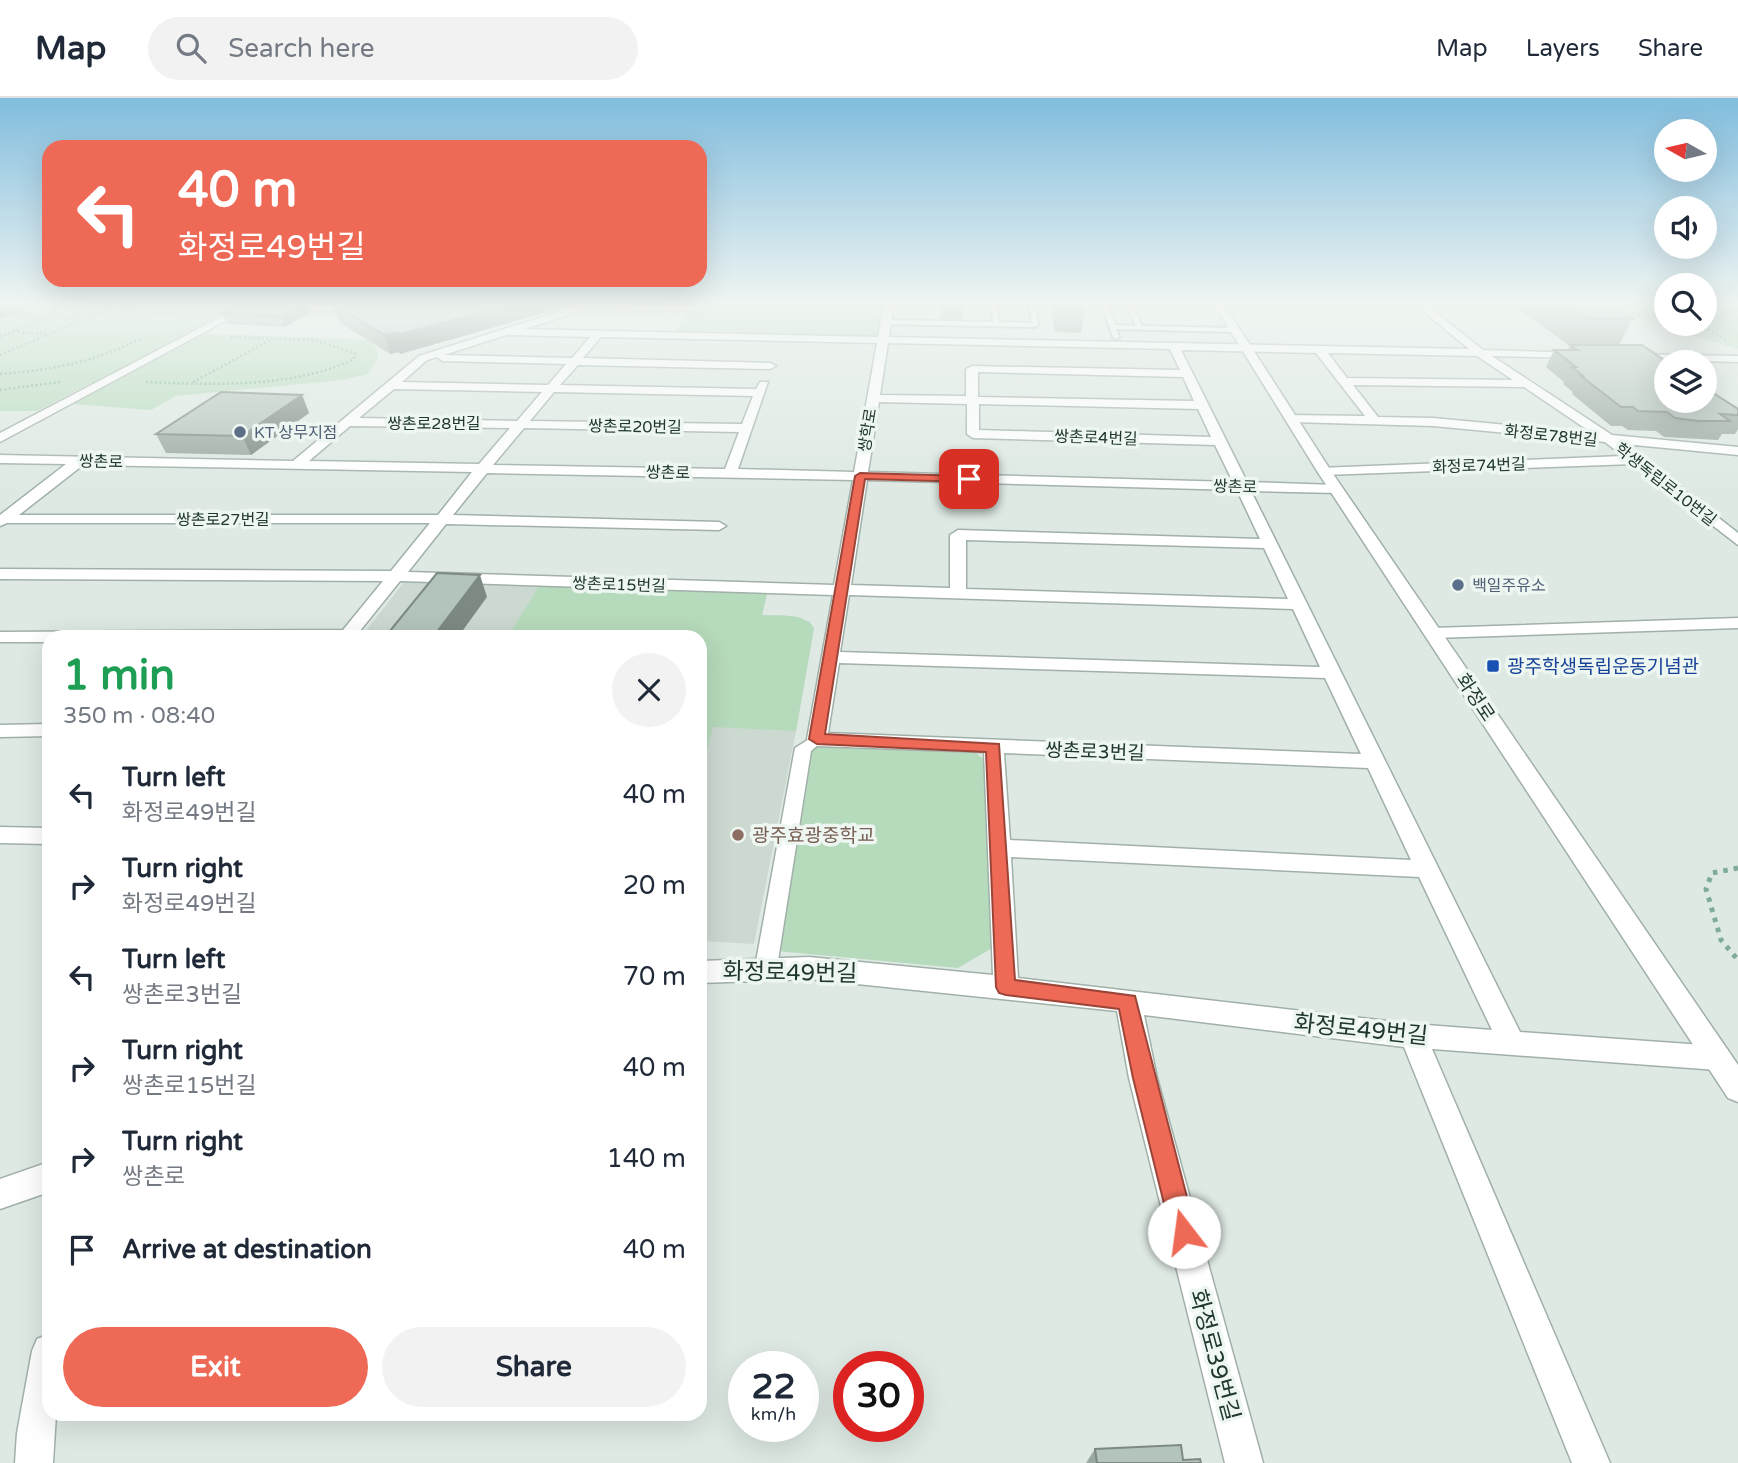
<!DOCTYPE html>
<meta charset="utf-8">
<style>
:root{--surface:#fff;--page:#f2f2f3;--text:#1f2937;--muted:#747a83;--line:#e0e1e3;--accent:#ef6a56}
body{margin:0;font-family:"Varela Round","Noto Sans KR",sans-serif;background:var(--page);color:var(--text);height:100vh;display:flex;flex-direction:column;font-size:26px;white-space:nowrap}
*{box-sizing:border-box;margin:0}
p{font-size:23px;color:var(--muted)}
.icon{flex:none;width:38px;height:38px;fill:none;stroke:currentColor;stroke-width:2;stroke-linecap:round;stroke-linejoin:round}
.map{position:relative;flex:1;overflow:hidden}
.sheet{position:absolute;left:42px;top:532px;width:665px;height:791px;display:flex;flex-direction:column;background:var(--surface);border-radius:21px;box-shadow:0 7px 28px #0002}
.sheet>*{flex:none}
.banner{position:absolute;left:42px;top:42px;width:665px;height:147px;border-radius:21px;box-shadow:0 7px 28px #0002;background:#ef6a56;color:#fff;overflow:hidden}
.needle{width:46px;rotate:278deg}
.controls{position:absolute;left:1654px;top:21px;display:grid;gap:14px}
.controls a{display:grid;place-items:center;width:63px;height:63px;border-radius:50%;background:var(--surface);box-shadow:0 7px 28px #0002;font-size:35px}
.speed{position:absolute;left:728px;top:1253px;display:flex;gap:14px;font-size:35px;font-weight:700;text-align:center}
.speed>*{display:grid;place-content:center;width:91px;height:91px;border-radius:50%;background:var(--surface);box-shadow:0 7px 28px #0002;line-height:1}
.speed small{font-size:18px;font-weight:400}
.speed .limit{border:10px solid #d22;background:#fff;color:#111}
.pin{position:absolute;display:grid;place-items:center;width:60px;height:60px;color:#fff;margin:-30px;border-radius:14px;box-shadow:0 4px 10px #0006}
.me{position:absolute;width:77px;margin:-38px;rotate:345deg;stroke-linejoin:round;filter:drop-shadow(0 0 5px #0008)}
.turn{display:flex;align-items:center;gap:24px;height:147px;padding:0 21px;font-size:32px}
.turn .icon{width:91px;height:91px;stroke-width:2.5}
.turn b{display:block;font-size:49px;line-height:60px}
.round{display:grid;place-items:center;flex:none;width:74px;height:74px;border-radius:37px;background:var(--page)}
.headline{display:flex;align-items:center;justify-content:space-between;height:119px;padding:0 21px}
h1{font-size:42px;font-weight:700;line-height:52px;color:#1e9e55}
.cta{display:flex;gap:14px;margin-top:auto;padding:14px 21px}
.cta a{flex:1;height:80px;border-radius:42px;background:var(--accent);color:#fff;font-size:28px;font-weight:700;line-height:80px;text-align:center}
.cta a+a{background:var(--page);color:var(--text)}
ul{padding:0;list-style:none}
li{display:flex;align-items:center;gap:21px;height:91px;padding:0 21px}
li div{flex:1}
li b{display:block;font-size:26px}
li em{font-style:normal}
header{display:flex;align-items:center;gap:42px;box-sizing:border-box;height:98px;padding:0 35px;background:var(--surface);border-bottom:2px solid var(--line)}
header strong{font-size:33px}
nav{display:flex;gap:38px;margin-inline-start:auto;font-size:24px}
.search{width:490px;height:63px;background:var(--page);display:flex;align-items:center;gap:18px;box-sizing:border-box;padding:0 24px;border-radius:38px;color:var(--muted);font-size:26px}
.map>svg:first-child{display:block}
.built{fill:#ccd9d1}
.green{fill:#b6dabc}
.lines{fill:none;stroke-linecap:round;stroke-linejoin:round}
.service-casing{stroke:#a1b0a9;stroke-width:4}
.pedestrian-casing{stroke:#a1b0a9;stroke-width:3}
.minor-casing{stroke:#a1b0a9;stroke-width:3}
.tertiary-casing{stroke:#a1b0a9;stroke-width:3}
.path-far1{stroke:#7eac99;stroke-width:2.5;stroke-dasharray:2 2.5;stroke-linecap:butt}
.path{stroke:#7eac99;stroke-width:5;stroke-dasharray:4.5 6;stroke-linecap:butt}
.service{fill:#fff;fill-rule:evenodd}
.pedestrian{fill:#fff;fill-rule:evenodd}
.minor{fill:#fff;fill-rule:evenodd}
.tertiary{fill:#fff;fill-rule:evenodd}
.wall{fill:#9aa9a1}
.shaded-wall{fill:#7d8983}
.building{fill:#b3c4bb;stroke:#7d8983;stroke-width:2}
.route{fill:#ef6a56;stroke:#9b4538;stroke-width:2}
.service-dot{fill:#5c6f8a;stroke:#eef6f1;stroke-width:2.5}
.transit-dot{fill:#1a4fb4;stroke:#eef6f1;stroke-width:2.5}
.education-dot{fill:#8d6e63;stroke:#eef6f1;stroke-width:2.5}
.labels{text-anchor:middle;stroke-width:7;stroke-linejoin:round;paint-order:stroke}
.far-street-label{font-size:16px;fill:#20382f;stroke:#eef6f1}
.far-service-label{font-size:16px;fill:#4e5e75;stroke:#eef6f1;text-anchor:start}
.transit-label{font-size:19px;fill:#164399;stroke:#eef6f1;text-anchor:start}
.street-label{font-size:19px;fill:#20382f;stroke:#eef6f1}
.education-label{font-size:19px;fill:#785e54;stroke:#eef6f1;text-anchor:start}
.near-street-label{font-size:23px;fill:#20382f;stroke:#eef6f1}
</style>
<header>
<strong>Map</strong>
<div class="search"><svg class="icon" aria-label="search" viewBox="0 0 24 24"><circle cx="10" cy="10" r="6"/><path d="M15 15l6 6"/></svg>Search here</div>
<nav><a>Map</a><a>Layers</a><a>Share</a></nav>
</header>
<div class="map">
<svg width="1738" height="1365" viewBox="0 0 1738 1365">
<rect width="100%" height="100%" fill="#dee9e3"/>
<path class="built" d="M404 484 767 496 762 517 809 523 814 530 796 633 754 846 700 843V539H361Z"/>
<g class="green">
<path d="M0 205 227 208 233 209 232 212 191 235 370 242 377 253 378 261 368 276 343 282 176 298 151 312 72 306 108 287 91 285 37 313H0Z"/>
<path d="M695 205H889L882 243 672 238Z"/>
<path d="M1587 205H1666V226H1704L1705 205H1738V251Z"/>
<path d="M539 488 767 496 762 517C779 518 804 514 814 530L796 633 713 629 700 678V539H508Z"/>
<path d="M813 649 976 655 987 664 992 850 958 870 777 853 809 655Z"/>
</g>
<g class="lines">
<g class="service-casing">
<g id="service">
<path d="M190 205H197L194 207Z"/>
<path d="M991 205H997L999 224 1032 225 1029 205H1035L1038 227 1035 229 886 226 883 224 886 222 993 224Z"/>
<path d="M1101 205H1107L1115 227 1136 228 1125 205H1131L1142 228 1234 230 1237 232 1234 234 1116 231 1119 239 1116 241 1113 239Z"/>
</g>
</g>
<g class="pedestrian-casing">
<path id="pedestrian" d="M817 636 825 641 811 653 777 869 773 875 766 878 759 875 755 869 795 650Z"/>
</g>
<g class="minor-casing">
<g id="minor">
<path d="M183 205H251L253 208 0 344V335L238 210 188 208Z"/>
<path d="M280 205 360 208 365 211 360 214 277 210Z"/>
<path d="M587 205 692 207 697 210 692 213 588 211 524 231 878 239 884 205H894L889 239 1469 251 1413 205H1424L1483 252 1582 255V259L1578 260 1492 258 1612 337 1738 349V357L1624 346 1738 435V447L1633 366 1324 377 1319 376V370L1623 358 1605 344 1433 328 1291 324 1287 323V317L1365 318 1316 255 1181 252 1247 384 1336 387 1343 391 1336 395 1251 393 1520 934 1717 948 1727 951 1731 960 1727 969 1717 972 1432 951 1610 1365H1572L1404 949 1144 917 1157 980 1263 1365H1225L1129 980 1117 913 809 881 700 885V863L809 859 993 877 984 654 817 648 807 641 833 497 400 483 355 539H49V544H0V534L343 532 383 483 0 481V471L391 473 430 425H7L0 428V417L66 366 0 365V357L293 363 419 258ZM506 237 590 239 572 260 444 257ZM601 239 877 245 854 374 738 371 768 284H760L756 291 560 287 578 267 770 271 776 268 770 265 583 260ZM888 245 1170 251 1180 272 972 268 966 271V298L880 297ZM1328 255 1477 258 1513 282 1347 280ZM437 259 442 263 566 266 548 287 402 284 427 262ZM978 274 1183 279 1194 303 978 299ZM1353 287 1524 289 1592 335 1433 320 1378 319ZM394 291 542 294 517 323 359 320ZM554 294 753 298 742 326 530 323ZM879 304 967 306V336L973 340 1215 347 1233 384 868 374ZM979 306 1198 311 1211 339 979 332ZM350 328 510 330 479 366 309 363ZM524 330 739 334 725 371 493 367ZM83 367 472 374 438 417H19ZM487 375 853 382 834 487 408 474 446 426 719 432 726 428 719 424 453 417ZM867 382 1237 392 1260 441 958 432 950 437V490L851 487ZM966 442 1264 450 1288 501 966 491ZM849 497 1293 511 1320 569 840 554ZM839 565 1325 580 1361 656 828 635ZM1004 655 1368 670 1411 762 1010 742ZM1011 759 1419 779 1492 932 1413 926 1018 880Z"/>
<path d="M1631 256 1738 258V264L1627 261 1626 259Z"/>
<path d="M1738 520V530L1433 540 1424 535 1433 530Z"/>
<path d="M49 626V638L0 639V627Z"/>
<path d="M0 729 49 730V746L0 745Z"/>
<path d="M49 1064V1094L0 1111V1081Z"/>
<path d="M49 1236V1316H56L53 1365H15L17 1335 32 1253 37 1241Z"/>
</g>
</g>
<g class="tertiary-casing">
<path id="tertiary" d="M1213 205H1223L1331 373 1738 967V1004L1728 1000 1317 373Z"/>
</g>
<g class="path-far1">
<path d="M1659 205 1666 207"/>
<path d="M107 211 175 215"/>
<path d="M9 217 42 218"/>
<path d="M43 220 56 213"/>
<path d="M1701 226 1726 242"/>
<path d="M13 234 46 236"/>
<path d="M0 239 43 221 82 220"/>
<path d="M0 257 122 205"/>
<path d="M0 276C59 271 89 265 143 240"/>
<path d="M146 284C212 287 294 290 354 261L355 255 313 242 230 239"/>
<path d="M193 284 271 242"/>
<path d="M0 292 60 284"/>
</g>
<path class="path" d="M1738 770 1712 775 1706 791 1721 842 1738 862"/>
<use href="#service" class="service"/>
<use href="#pedestrian" class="pedestrian"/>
<use href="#minor" class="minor"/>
<use href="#tertiary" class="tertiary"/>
</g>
<g class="wall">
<path d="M242 205H326H305L309 215 285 229 227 226 222 215Z"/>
<path d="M439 205H567V208L400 256 399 254 390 256 339 224 332 206 429 211Z"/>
<path d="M940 205H964L963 221 940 220Z"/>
<path d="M1050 205H1086L1081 235 1055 234Z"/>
<path d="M1510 205H1606L1632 221 1619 247 1738 311V331L1735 336H1722L1718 342 1664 339 1656 333 1628 332 1622 328H1611L1572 296 1573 294 1563 286 1564 284 1546 269 1554 252H1568L1570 248Z"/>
<path d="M302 297 309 315 251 357 166 355 156 336Z"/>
<path d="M1095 1351 1183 1362 1201 1365H1086Z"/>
</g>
<g class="shaded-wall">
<path d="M19 205H40L0 221V212Z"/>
<path d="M305 205 309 215 285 229 280 218Z"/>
<path d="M514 205H567V208L400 256 399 254 390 256 384 237Z"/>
<path d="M302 297 309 315 251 357 242 338Z"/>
<path d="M480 477 487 499 458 539H433Z"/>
</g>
<g class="building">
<path d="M0 205H19L0 212Z"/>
<path d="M242 205H304L280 218 222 215Z"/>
<path d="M439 205H514L394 238 399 234 384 237 332 206 429 211Z"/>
<path d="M1566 205H1606L1632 221 1590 220Z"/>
<path d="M1570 247H1642L1667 264H1666V303H1704V289L1738 311V317L1720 316 1730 323H1699L1675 320 1667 314 1638 313 1633 309H1621L1581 278H1583L1572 269H1576L1554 252H1578Z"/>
<path d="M221 294 302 297 242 338 156 336Z"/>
<path d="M437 475 480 477 433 539H385Z"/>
<path d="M1181 1347 1183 1362 1200 1361 1201 1365H1097L1095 1351Z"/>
</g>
<linearGradient id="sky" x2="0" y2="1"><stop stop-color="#81bdde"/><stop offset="0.52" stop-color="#f0f5f2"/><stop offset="1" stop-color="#f0f5f2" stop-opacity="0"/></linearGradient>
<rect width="1738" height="396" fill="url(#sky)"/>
<path class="route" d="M860 375 969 378 974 381 969 384 865 381 825 636 999 646 1015 882 1135 898 1196 1134 1192 1143 1184 1146 1175 1143 1171 1134 1133 980 1119 911 1006 897 999 895 996 889 986 654 817 646 809 641 855 378Z"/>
<g class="service-dot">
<circle cx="240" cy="334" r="7"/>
<circle cx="1458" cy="487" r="7"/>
</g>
<rect class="transit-dot" x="1486" y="561" width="14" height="14" rx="3.5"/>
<circle class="education-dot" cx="738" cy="737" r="7"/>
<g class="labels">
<g class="far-street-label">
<text x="434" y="331">쌍촌로28번길</text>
<text transform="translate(635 328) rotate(1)" y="6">쌍촌로20번길</text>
<text transform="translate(867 332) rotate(-81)" y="6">쌍학로</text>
<text transform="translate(1551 337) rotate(6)" y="6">화정로78번길</text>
<text transform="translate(1096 339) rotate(2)" y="6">쌍촌로4번길</text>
<text transform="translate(101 363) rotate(1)" y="6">쌍촌로</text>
<text transform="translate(1479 367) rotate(-2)" y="6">화정로74번길</text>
<text transform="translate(668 374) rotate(1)" y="6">쌍촌로</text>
<text transform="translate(1666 386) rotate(38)" y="6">학생독립로10번길</text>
<text transform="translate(1235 388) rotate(2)" y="6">쌍촌로</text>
<text x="223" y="427">쌍촌로27번길</text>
<text transform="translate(619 486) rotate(2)" y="6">쌍촌로15번길</text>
</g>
<g class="far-service-label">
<text x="254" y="340">KT 상무지점</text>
<text x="1472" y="493">백일주유소</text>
</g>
<g class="transit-label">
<text x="1507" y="575">광주학생독립운동기념관</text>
</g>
<g class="street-label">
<text transform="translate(1476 599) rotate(56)" y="7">화정로</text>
<text transform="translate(1095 653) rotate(2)" y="7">쌍촌로3번길</text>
</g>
<g class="education-label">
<text x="752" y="744">광주효광중학교</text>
</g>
<g class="near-street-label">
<text transform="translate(790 874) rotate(1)" y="8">화정로49번길</text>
<text transform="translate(1361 931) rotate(6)" y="8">화정로49번길</text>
<text transform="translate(1215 1257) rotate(75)" y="8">화정로39번길</text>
</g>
</g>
</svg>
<div class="controls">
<a><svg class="needle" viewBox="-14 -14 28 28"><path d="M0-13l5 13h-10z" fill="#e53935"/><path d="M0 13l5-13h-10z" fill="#747a83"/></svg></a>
<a><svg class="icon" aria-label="sound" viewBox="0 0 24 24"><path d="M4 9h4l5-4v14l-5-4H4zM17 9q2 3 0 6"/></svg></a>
<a><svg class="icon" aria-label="search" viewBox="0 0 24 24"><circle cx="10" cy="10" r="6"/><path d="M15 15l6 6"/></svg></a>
<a><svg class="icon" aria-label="layers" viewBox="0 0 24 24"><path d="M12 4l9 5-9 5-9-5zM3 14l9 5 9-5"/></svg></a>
</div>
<div class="speed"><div>22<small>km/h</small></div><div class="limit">30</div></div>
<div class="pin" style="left:969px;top:381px;background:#d93025"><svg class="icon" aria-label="arrive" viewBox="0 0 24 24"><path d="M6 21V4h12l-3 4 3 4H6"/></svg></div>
<svg class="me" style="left:1184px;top:1134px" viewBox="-20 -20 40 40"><circle r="19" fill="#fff"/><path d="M0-13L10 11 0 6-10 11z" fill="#ef6a56"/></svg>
<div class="banner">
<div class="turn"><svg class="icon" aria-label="left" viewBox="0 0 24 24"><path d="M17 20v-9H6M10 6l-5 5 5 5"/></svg><div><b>40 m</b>화정로49번길</div></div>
</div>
<section class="sheet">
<div class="headline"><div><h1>1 min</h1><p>350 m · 08:40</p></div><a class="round"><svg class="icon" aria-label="close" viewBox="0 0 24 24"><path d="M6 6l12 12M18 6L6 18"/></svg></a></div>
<ul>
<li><svg class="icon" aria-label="left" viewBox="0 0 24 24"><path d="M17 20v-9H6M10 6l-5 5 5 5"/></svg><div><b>Turn left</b><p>화정로49번길</p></div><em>40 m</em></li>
<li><svg class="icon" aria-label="right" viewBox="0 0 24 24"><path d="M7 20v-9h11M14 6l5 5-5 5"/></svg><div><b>Turn right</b><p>화정로49번길</p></div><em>20 m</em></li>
<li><svg class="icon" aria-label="left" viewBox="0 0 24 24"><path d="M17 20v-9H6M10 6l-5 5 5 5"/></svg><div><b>Turn left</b><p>쌍촌로3번길</p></div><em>70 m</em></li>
<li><svg class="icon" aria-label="right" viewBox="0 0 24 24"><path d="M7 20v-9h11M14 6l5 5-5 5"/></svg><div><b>Turn right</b><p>쌍촌로15번길</p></div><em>40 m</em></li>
<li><svg class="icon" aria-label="right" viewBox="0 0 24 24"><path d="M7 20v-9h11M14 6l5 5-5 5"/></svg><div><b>Turn right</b><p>쌍촌로</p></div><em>140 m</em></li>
<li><svg class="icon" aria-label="arrive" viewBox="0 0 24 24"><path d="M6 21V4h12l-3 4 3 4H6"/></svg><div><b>Arrive at destination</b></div><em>40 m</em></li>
</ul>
<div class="cta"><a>Exit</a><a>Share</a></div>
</section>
</div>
